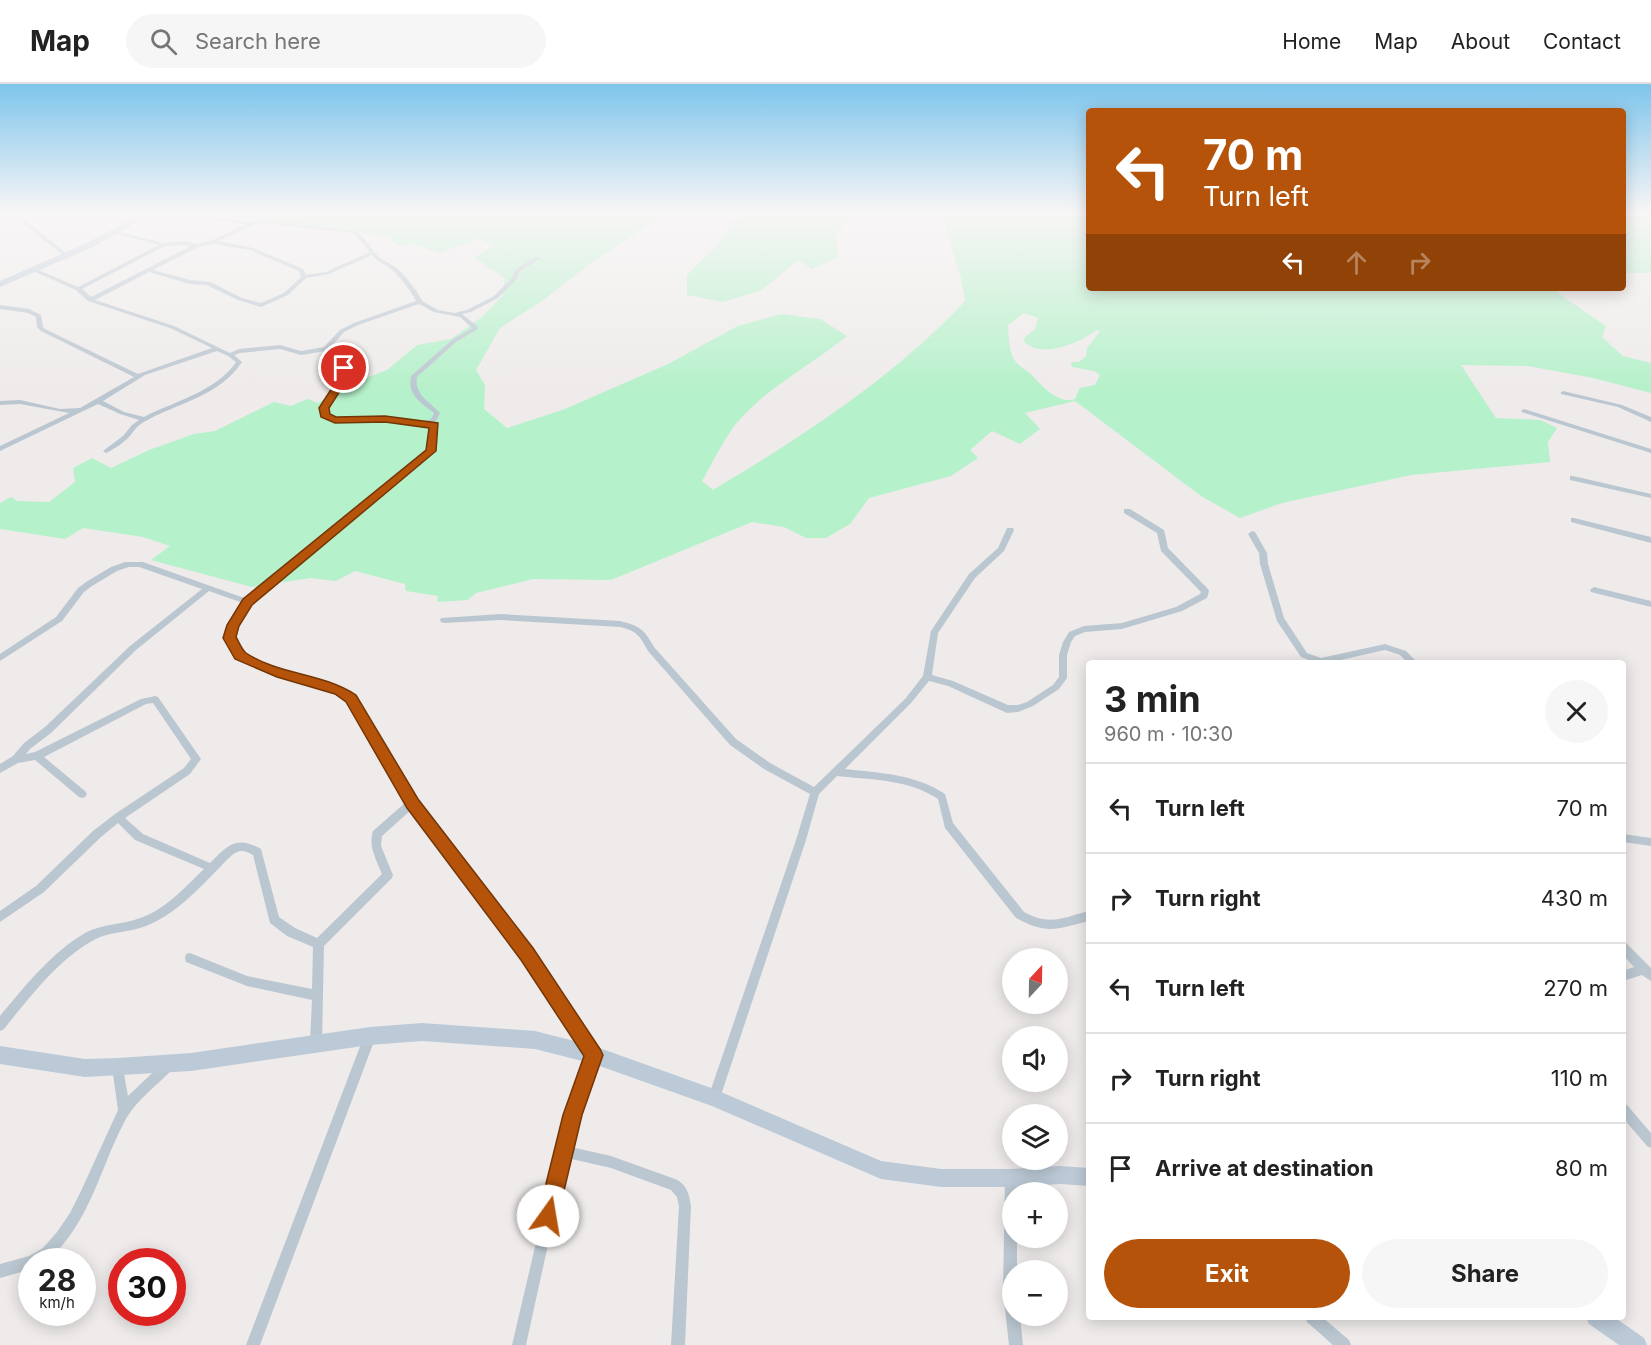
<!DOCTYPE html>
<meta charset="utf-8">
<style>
:root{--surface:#fff;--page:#f6f6f6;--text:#222;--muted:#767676;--line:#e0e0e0;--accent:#b45309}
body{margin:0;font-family:Inter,sans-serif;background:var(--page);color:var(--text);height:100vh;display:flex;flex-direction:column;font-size:22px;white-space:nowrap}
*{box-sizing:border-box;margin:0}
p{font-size:20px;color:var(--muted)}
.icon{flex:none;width:33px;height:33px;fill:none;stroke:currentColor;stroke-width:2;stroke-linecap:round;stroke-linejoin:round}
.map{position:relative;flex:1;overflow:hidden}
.side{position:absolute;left:1086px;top:576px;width:540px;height:660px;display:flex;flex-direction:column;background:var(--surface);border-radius:6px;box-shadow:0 3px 15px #0003}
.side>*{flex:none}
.banner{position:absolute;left:1086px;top:24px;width:540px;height:183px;border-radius:6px;box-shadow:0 3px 15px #0003;background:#b45309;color:#fff;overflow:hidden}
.needle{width:39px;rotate:22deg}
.controls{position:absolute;left:1002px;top:864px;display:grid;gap:12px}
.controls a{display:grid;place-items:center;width:66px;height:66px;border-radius:50%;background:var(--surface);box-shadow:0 3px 15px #0003;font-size:30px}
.speed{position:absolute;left:18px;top:1164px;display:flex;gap:12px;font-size:30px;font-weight:700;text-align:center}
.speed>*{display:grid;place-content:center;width:78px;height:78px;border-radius:50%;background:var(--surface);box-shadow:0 3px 15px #0003;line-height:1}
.speed small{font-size:15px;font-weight:400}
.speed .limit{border:9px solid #d22;background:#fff;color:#111}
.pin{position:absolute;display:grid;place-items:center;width:51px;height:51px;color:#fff;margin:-26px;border:3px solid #fff;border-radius:50%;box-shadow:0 2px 6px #0007}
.me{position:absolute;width:66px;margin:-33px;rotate:13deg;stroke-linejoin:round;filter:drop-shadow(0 0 4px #0008)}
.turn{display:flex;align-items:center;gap:21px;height:126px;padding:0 18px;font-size:27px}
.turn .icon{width:78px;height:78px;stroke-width:2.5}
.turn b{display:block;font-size:42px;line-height:51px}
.lanes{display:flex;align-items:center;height:57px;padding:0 18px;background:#0003;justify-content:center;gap:30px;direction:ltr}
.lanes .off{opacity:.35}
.round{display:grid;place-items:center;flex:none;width:63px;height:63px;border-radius:32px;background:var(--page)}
.headline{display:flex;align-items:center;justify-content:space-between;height:102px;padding:0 18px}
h1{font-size:36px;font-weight:700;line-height:45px}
.cta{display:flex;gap:12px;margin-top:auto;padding:12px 18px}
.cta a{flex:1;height:69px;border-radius:36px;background:var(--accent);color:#fff;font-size:24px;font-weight:700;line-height:69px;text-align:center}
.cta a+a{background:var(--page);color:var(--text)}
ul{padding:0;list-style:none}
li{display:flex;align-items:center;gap:18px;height:90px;padding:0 18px;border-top:2px solid var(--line)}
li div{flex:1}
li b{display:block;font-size:22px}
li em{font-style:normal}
header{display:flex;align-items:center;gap:36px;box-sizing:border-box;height:84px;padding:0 30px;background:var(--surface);border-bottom:2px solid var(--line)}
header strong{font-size:28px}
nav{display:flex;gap:33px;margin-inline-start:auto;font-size:21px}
.search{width:420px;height:54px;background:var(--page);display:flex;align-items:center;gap:15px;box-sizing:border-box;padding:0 21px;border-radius:33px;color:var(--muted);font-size:22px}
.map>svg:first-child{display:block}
.green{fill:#b5f1ca;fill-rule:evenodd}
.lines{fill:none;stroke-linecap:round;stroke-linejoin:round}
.street{fill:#bbc7d0;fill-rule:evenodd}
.secondary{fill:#bccad7;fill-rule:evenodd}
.route{fill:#b45309;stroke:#753606;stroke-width:1.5}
</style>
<header>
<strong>Map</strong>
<div class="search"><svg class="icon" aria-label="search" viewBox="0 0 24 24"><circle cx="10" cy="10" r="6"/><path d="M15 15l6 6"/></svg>Search here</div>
<nav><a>Home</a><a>Map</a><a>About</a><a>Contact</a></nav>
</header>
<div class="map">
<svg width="1651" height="1261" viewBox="0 0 1651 1261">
<rect width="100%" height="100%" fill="#efebeb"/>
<g class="green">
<path d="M208 130H660V134L591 179 542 217 500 244 476 286 485 301 484 325 507 344 565 325 668 280 738 242 781 230 820 235 847 252C813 280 771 301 741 334 725 351 714 377 702 397L713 406C803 352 893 294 965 217L961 195 942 130H1089V204H1554L1562 212 1606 242 1602 253 1623 272 1651 279V309L1593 294 1528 282 1461 281 1496 334 1540 336 1557 344 1548 358 1550 378 1411 391 1282 419 1240 434 1201 412 1075 317 1025 329 1040 345 1020 360 992 347 970 366 978 374 951 392 869 414 850 440 826 454H806L784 443 752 438 611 496 533 495 476 509 468 516 437 518 438 512 406 507 405 500 355 487 336 497 310 494 252 503 151 476 170 462 143 453 83 444 65 455 0 445V419L11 413 17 417 49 418 75 398 73 384 92 374 111 384 149 366 194 350 215 347 274 318 291 322 307 315 318 319 342 303 387 286 417 261 451 255 482 233 502 212 505 194 475 174 492 161 479 155 439 169 414 160 398 162 389 153 363 150 358 147ZM1024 229 1038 234 1035 245 1025 253 1024 258C1043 275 1079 259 1097 246L1100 247 1087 264 1086 272 1079 278H1071L1072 283 1094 287 1100 291 1095 301 1080 304 1075 315C1058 321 1041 301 1031 290 1027 286 1020 283 1016 278 1008 269 1009 252 1008 241Z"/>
<path d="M741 130H898L887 134 854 132 836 149 838 173 812 185 799 176 760 207 723 218 687 211V191L718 160 733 137Z"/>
<rect x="1623" y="130" width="28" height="59"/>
</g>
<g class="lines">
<g class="street">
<path d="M12 130H17L69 171V173H65Z"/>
<path d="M181 130H193L251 138 257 135 356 147C366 154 370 164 378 172 383 177 390 179 395 183 402 187 420 210 422 217L438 226 454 229 467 226 494 212 512 194 516 185 536 173 541 174 520 187 516 196 498 214 471 228 462 230 478 243V245L456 258 417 293C414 311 429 317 440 329L436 337 433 339 437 341 433 368 251 520 237 541 234 553 243 569 283 587 342 604 354 612 415 716 531 866 598 967 600 971 587 1006 571 1063 611 1072 675 1095C687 1100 689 1110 691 1122L685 1261H671L679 1122 677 1113 671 1106 611 1084 567 1074 526 1261H512L557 1069 556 1067 588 972 523 874 411 726 382 752 381 762 393 791 392 794 324 862 322 959 320 963 316 965 312 963 310 959 312 916 247 902 186 878 185 874 186 870 190 869 247 892 312 905 313 863 287 852 270 839 253 771C244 766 239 765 231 772 205 797 180 829 146 842 128 849 108 847 92 857 56 878 30 913 4 945L0 947V932C25 902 51 869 85 849 103 839 124 841 143 833 167 824 186 802 204 785L135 756 118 739 101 753 44 808 0 838V827L36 802 93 747 115 730 184 684 191 675 153 619 146 620 44 673 85 707 87 710 85 713 82 714 79 713 35 676 18 679 0 689V680L13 672 24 659 45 643 130 562 202 505 139 483H129L117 487 92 502 84 508 62 537 0 577V570L56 533 78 504 86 498 111 483 125 478H143L247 515 428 366 430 343 385 337 335 338 323 332 321 324 334 304 341 284 348 277 347 273 326 267 301 271 280 265 240 269 234 271 242 278C220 312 177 319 144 338 136 342 133 349 127 355 122 360 115 364 108 368L106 369 103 367 123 352 132 341 139 336 120 330 98 320 0 367V362L69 329 20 320 0 321V317L20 316 60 325 80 324 134 293 41 247 37 243 36 233 28 229 0 225V221L29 225 41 231 43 243 45 245 138 290 212 264 170 244 88 217 76 206 31 186 36 185 78 203 159 161 114 149V147L164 159 184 157 196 160 211 157 246 140 183 132ZM258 139 353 149 361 157 370 168 326 188 306 191 303 185 253 164 218 157ZM213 160 250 166 299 187 301 193 284 209 261 219 242 214 210 198 190 196 153 186 198 163ZM184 161 191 162 91 213 82 205 165 162ZM372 171C378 178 385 180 392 186 398 190 414 211 416 217L354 239 340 246 324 263 301 267 280 261 239 265 230 269 174 242 95 216 149 188 190 200 207 201 238 216 261 223 288 211 306 194 329 190ZM419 220 434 228 460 233 472 244 452 256 411 292C407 311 421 319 434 329L431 335 423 338 385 333 336 334 328 330 327 324 340 304 347 285 354 277 352 271 330 264 344 248 358 241ZM217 267 228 272 236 278C216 308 174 317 144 333L124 328 103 317 145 291ZM209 507 243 519 229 541 226 553 237 573 278 592 336 609 348 616 406 718 373 747C368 762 376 775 382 790L317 854 295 844 279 833 261 765C236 751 228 761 210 779L143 750 125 734 190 690 201 675 158 613 155 612 141 615 35 668 26 670 30 665 51 649 136 566Z"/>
<path d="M1563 307 1622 321 1651 333V338L1618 323 1561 310V308Z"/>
<path d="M1524 325 1651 365V369L1522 328 1521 327Z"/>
<path d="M1570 392H1573L1651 410V414L1570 396Z"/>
<path d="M1124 425H1130L1164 446 1168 464 1208 505 1209 507 1207 514 1182 527 1122 545 1085 548 1075 552 1071 558 1067 571V594L1059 605 1033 622 1018 628 1007 629 948 602 929 597 911 619 845 685C880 689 915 690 945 710L953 739 1024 828C1050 842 1062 834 1089 827V837C1057 845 1047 851 1016 834L945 744 938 715C908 695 872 696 837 692L819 710 806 756 720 1014 718 1018 714 1020 710 1018 708 1014 796 756 810 710 764 685 730 661 648 567C640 552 637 547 620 543L501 536 444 539 441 538 440 536 441 534 501 530 620 537C640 542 644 545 654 563L736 655 770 679 814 703 905 615 923 592 931 547 969 490 998 464 1007 444H1013L1014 446 1004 467 975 494 938 549 932 591 953 597 1008 621H1018L1027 618 1053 601 1059 593V571L1063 558 1069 548 1084 542 1122 539 1176 523 1200 510 1201 508 1161 467 1157 449 1124 429Z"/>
<path d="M1571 434H1574L1651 453V459L1571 438Z"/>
<path d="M1252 447 1255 448 1267 469 1268 480 1284 534 1307 569 1321 574 1385 560 1406 567 1418 579H1408L1400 571 1385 566 1327 579H1317L1301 573 1277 537 1260 480 1259 469 1248 450Z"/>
<path d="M1594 503 1651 517V523L1591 508 1590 506Z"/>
<path d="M1623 750 1651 754V762L1623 758Z"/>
<path d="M1623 859 1627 860 1651 884V897L1642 891 1623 897V887L1634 883 1623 871Z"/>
<path d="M370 946 374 948 376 952 260 1261H246L364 952 366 948Z"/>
<path d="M168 976 172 978 174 982 172 986C157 1001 138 1015 127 1033 103 1076 93 1128 59 1165 55 1169 51 1175 45 1177 42 1178 36 1178 32 1178V1185L0 1194V1180L29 1172 43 1164 57 1148 70 1129 81 1107 118 1026 112 983 114 979 118 977 122 979 128 1012 164 978Z"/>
<path d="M1623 1019 1627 1021 1651 1049V1064L1647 1062 1623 1034Z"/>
<path d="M1011 1088 1015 1090 1017 1094V1108H1012V1154H1017V1186H1012V1232H1020L1023 1261H1009L1003 1207 1005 1094 1007 1090Z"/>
<path d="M1305 1233H1322L1349 1256 1351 1261H1333L1307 1238Z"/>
</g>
<g class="secondary">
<path d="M142 130H151L93 163 0 203V197L87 159Z"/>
<path d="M422 939 535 947 594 962 714 1005 881 1077 941 1085H1011L1060 1082 1089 1084V1102L1060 1100 1011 1103H941L881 1095 712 1022 594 980 535 965 422 957 370 961 191 987 85 993 0 980V962L85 975 118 974 191 969 370 943Z"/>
<path d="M1586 1233H1614L1644 1254 1647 1261H1619L1589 1240Z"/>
</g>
</g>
<linearGradient id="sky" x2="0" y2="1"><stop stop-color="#7ec5ec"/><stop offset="0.42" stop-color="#f8f6f6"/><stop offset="1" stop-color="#f8f6f6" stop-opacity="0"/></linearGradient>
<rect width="1651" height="306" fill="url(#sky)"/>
<path class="route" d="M344 281 349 284 342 304 329 324 330 330 336 333 385 332 438 339 436 367 252 521 239 542 236 553C239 558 242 566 246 569 279 591 323 589 356 611L418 715 533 864 600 965 603 971 582 1031 558 1132 555 1139 548 1142 541 1139 538 1132 563 1031 584 972 521 876 407 724 346 618 335 610 277 593 235 575 223 554 227 541 243 515 426 366 429 344 385 338 335 339 321 333 319 324 332 304 339 284Z"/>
</svg>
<div class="controls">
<a><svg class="needle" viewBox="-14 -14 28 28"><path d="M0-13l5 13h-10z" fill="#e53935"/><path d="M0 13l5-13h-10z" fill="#767676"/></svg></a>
<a><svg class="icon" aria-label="sound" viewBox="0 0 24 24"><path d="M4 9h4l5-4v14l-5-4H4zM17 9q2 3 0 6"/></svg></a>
<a><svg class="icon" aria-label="layers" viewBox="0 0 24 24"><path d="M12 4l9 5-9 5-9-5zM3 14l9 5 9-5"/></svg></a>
<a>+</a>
<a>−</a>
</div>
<div class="speed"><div>28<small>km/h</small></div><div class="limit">30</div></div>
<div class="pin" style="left:344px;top:284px;background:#d93025"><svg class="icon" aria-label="arrive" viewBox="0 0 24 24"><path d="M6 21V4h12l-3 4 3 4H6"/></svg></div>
<svg class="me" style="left:548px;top:1132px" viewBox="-20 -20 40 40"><circle r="19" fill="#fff"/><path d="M0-13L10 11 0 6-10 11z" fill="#b45309"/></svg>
<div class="banner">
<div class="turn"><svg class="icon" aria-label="left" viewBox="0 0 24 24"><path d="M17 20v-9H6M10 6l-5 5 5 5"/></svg><div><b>70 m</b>Turn left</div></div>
<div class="lanes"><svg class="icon" aria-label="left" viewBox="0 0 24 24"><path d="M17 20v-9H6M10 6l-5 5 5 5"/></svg><svg class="icon off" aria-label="ahead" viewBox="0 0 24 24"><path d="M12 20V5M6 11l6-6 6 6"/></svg><svg class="icon off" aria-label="right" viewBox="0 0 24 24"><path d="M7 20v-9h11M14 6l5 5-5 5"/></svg></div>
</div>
<section class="side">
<div class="headline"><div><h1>3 min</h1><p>960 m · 10:30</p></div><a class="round"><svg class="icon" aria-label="close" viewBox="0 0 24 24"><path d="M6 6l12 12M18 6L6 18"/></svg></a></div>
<ul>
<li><svg class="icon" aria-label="left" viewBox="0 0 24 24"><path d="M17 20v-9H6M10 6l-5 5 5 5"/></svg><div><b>Turn left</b></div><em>70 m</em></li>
<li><svg class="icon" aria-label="right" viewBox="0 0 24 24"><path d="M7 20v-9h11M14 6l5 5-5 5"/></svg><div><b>Turn right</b></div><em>430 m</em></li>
<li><svg class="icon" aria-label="left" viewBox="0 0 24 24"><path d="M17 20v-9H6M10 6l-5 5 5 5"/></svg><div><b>Turn left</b></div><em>270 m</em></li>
<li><svg class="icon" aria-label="right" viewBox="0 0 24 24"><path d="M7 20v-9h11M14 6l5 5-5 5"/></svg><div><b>Turn right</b></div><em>110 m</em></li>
<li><svg class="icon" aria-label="arrive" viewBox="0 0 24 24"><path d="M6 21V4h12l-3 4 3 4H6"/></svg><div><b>Arrive at destination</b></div><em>80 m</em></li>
</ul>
<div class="cta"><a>Exit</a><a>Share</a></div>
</section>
</div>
